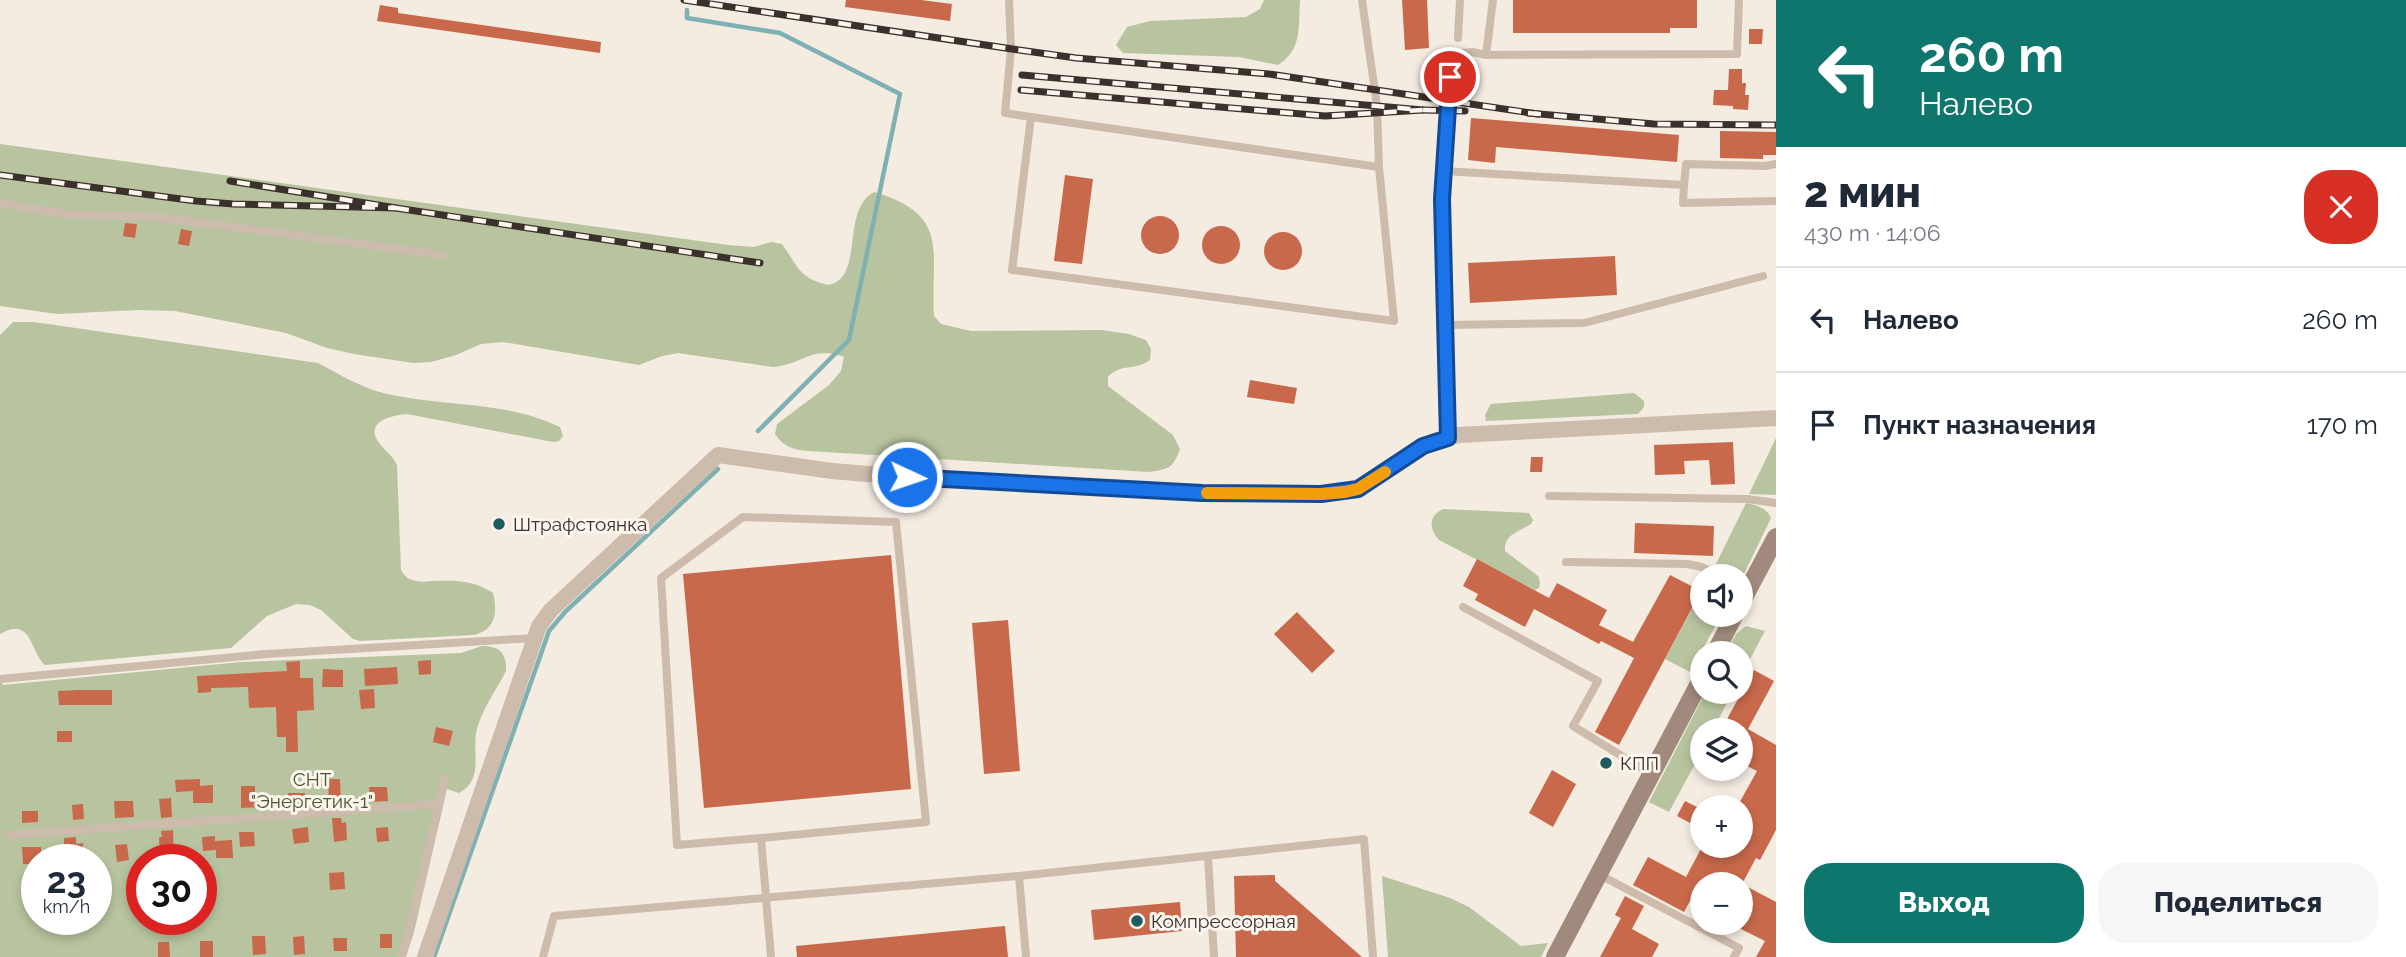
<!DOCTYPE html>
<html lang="ru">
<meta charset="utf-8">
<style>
:root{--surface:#fff;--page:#f6f6f7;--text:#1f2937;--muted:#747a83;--line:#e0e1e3;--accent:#0f766e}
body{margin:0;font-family:Raleway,sans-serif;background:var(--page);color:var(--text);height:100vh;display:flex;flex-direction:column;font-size:26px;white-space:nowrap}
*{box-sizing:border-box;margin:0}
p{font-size:23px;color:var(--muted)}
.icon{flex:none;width:38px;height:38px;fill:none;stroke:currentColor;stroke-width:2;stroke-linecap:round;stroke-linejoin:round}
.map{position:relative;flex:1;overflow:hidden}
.sheet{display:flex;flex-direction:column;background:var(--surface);width:630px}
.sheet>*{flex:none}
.top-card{background:#0f766e;color:#fff;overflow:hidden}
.buttons{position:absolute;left:1690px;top:564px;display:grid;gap:14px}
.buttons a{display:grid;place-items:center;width:63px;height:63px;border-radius:50%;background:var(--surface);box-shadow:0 4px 10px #0003;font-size:35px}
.speed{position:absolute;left:21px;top:844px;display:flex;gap:14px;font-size:35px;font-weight:700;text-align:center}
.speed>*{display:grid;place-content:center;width:91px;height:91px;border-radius:50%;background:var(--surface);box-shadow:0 4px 10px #0003;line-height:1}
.speed small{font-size:18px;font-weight:400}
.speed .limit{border:10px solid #d22;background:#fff;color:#111}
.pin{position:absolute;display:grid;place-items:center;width:60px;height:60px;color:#fff;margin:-30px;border:4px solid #fff;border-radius:50%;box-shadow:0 2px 7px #0007}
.me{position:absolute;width:77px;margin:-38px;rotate:93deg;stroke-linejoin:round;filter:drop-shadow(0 0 5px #0008)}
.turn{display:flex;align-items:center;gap:24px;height:147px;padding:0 28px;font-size:32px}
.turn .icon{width:91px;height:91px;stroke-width:2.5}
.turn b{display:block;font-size:49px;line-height:60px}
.round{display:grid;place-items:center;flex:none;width:74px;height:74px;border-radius:28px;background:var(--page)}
.overview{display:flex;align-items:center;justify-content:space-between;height:119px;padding:0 28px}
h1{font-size:42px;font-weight:800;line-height:52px}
.primary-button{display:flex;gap:14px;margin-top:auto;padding:14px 28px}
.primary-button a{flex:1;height:80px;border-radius:28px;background:var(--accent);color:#fff;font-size:28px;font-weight:800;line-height:80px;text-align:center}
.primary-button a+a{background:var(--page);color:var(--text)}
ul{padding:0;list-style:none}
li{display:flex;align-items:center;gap:21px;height:105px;padding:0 28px;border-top:2px solid var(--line)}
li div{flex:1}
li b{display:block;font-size:26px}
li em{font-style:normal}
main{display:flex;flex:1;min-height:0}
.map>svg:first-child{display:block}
.green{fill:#b8c4a0;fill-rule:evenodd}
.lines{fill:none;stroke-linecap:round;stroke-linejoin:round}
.stream{stroke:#7fb0b2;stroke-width:4.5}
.building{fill:#c8694b}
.lane{stroke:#cdbbac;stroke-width:8}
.street{stroke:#cdbbac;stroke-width:16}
.secondary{stroke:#a18a7d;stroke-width:18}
.rail-casing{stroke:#3b302b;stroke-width:7}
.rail{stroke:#fbf5ee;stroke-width:4.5;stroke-dasharray:13;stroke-linecap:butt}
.route-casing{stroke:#114b97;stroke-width:18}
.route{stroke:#1a73e8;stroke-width:12}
.slow{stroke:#f59e0b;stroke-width:12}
.poi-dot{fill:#1f5a5e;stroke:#fbf5ee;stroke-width:2.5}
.labels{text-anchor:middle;stroke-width:6;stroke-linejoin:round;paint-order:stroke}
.poi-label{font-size:19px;fill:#3b302b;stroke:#fbf5ee;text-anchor:start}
.park-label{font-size:19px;fill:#4a5a2e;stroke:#fbf5ee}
</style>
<main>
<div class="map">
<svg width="1776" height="957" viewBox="0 0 1776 957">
<rect width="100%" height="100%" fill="#f4ebe1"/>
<g class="green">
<path d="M1264 0H1300C1298 27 1303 49 1278 65L1239 57 1123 53 1116 45 1127 27 1150 21 1246 17 1260 9Z"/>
<path d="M0 144 728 245 754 247 771 242 782 244C798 266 798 278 828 285 832 284 836 283 839 280 860 263 844 208 874 192 952 215 930 252 934 316L941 324 971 331 1101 330 1129 334 1146 340 1151 349 1150 360C1136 371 1120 363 1108 377V386L1173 435 1180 449C1173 469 1168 469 1149 472L809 451C793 450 784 447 775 434L777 424 829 385 841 371 844 357C812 345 805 364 773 367L678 353 662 356 639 365 503 342 481 344 456 355 431 362 413 363 354 354 327 348 286 333 175 311 138 310 57 314 0 306Z"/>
<path d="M13 322H34L318 363C337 373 355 384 376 391 436 408 503 399 560 427L563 436 559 441 553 442 407 414C395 415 368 420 376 438 381 448 392 454 397 465L401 570C404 575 407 579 413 580 420 583 428 581 435 581 456 580 476 581 493 593 498 613 495 631 473 635L360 641 353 639 321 610 310 605 296 604 267 616 231 648 45 665C30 652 32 615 0 634V335Z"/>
<path d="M1634 393 1644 401V407L1638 414 1486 421 1485 415 1491 404Z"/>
<path d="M1776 438V495L1749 494Z"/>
<path d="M1746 503C1756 505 1767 508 1771 518L1744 574 1741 576H1730L1714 568Z"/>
<path d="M1443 509 1529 513 1533 520 1531 524C1519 532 1504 534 1505 551L1538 576 1540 582 1539 588 1535 590 1439 540C1429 529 1428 516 1443 509Z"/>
<path d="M1703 588V614H1722L1690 672 1665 659Z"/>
<path d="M1746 626 1765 631 1741 676V653H1726L1736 634Z"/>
<path d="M482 646C499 646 507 653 506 671 497 689 482 709 477 729 471 752 485 779 459 793L447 789 414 932 406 957H0V677L3 685 241 662 461 653ZM37 859H96V919H37ZM142 859H201V919H142Z"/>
<path d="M1706 691H1733L1713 730H1703V749L1669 812 1649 802Z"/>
<path d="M1382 876 1450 898 1469 907 1521 946 1548 943 1541 957H1388Z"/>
</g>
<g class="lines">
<g class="stream">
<path d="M687 10V18L780 33 900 94 849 340 758 431"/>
<path d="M434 957 549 631 565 612 718 469"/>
</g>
</g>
<g class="building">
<path d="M846 0H921L952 4 950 21 845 7Z"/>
<path d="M1402 0H1427L1429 48 1405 50Z"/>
<path d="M1513 0H1697V28H1670V33H1513Z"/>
<path d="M380 5 398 8V13L601 42 600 53 377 21Z"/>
<path d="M1749 29H1763L1762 44H1749Z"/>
<path d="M1729 69H1742V83H1746L1745 95H1749L1748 110 1733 109V106L1713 105 1714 90H1728Z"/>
<path d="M1471 118 1679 135 1677 162 1496 147 1495 163 1468 160Z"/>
<path d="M1720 131 1776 132V155H1763V159L1720 158Z"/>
<path d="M1065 175 1093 179 1082 264 1054 261Z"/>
<circle cx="1160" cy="235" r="19"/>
<path d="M125 223 137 224 135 238 123 236Z"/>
<circle cx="1221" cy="245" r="19"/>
<path d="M181 229 192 231 189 246 178 244Z"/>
<circle cx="1283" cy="251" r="19"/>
<path d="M1615 256 1617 295 1470 303 1468 263Z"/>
<path d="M1250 380 1297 388 1294 404 1247 397Z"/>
<path d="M1733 442 1735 484 1711 485 1709 460 1684 461 1685 474 1655 475 1654 445Z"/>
<path d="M1531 457H1543L1542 472H1530Z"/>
<path d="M1635 523 1714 526 1713 556 1634 553Z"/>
<path d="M891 555 911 789 704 808 683 574Z"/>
<path d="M1477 559 1549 598 1557 583 1607 610 1599 625 1633 642 1670 575 1701 591 1619 745 1595 732 1634 658 1601 641 1599 644 1534 609 1525 627 1475 600 1478 594 1463 586Z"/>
<path d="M1297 612 1335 651 1312 673 1274 634Z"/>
<path d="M1008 620 1020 771 984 774 972 623Z"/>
<path d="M431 660V674L419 675 418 661Z"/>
<path d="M300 661V678H313L314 710 297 711 298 752H286V737H277L276 707 249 708 248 687 211 688V692L198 693 197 676 287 671 286 662Z"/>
<path d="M397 667 398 684 365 686 364 669Z"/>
<path d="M323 669 343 670V687H322Z"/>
<path d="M1754 670 1774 681 1748 729 1776 745V830L1760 860 1756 858 1742 884 1776 902V957H1756L1765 941 1741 929V884H1703V908L1690 901 1684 912 1633 885 1648 857 1686 877 1703 845H1741V807H1737L1757 771 1741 763V730H1721Z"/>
<path d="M374 689 375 708 361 709 359 690Z"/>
<path d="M79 690H112V705H59L58 691Z"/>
<path d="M436 727 453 731 449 746 433 742Z"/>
<rect x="57" y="731" width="15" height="11"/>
<path d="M1552 770 1576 784 1553 827 1529 813Z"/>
<path d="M200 779V786L213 785V803H193V791L176 792 175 780Z"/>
<path d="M328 779H340L341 805H329Z"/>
<path d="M241 786H255V794H261V807L241 808Z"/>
<path d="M369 787H387L388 801 370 802Z"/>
<path d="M288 793H305V804L288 805Z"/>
<path d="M171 798 172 817 161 818 159 799Z"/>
<path d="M114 801H133L134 817 115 818Z"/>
<path d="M1685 801 1703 810V830L1677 816Z"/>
<path d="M83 804 84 819 73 820 72 805Z"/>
<path d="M22 811H38V822L22 823Z"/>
<path d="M332 818H341L342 823 346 822 347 840 334 842Z"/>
<path d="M308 827 309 842 294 844 292 829Z"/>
<path d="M388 827 389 841 377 842 376 828Z"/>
<path d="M173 830 174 856 160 857 159 837H162L161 831Z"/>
<path d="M239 832H254L255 846 240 847Z"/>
<path d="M215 836V841L232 840 233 858H216V850L203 851 202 837Z"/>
<path d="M76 837V844L83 843V858L71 859V846L64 847V838Z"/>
<path d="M127 844 129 860 117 862 115 845Z"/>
<path d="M22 847H41V859H37V864H23Z"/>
<path d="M344 872 345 889 330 890 329 873Z"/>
<path d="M1275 875V881L1362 957H1236L1234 876Z"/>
<path d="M1625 896 1644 906 1632 929 1659 944 1652 957H1600L1621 918 1615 915Z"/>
<path d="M1180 902 1182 931 1094 940 1091 910Z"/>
<path d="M1005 926 1008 957H797L796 946Z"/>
<rect x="380" y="934" width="12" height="14"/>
<path d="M252 936H265L266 954 253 955Z"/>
<path d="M304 936 305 954 294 955 293 937Z"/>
<path d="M333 938H347V951H334Z"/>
<rect x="200" y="941" width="13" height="16"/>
<path d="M158 942H169L170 957H158Z"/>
</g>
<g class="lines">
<g class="lane">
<path d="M1009 0 1011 49 1005 113 1031 117"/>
<path d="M1362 0 1377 106 1379 167 1394 321 1012 270 1031 117 1379 167"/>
<path d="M1458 38 1460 0"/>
<path d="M1486 55 1493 0"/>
<path d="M1443 171 1684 185 1683 203 1776 201"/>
<path d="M1684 185 1686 164 1765 166 1776 164"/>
<path d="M0 203 65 214 153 217 188 221 443 255"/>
<path d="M1445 325 1584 323 1763 276"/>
<path d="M1448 437 1442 181 1452 54 1473 52 1486 55 1737 54 1739 0"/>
<path d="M1549 496 1747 499 1776 503"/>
<path d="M1566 562 1687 564 1702 567 1721 576"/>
<path d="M1463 607 1598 681 1573 726 1651 774"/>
<path d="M0 679 266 654 535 638"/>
<path d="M10 835 439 804"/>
<path d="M761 838 677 845 661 578 743 517 896 522 926 822 761 838 771 957"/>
<path d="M1208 857 1214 957"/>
<path d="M1598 874 1739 948 1734 957"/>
<path d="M1019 876 1026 957"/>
<path d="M401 957 411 924 445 778"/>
<path d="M543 957 554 916 1019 876 1364 839 1373 957"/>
</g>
<path class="street" d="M425 957 539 626 551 610 718 455 832 471 880 475 1202 493 1321 494 1358 489 1423 447 1434 441 1459 435 1776 418"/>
<g class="secondary">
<path d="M1741 603 1776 537"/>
<path d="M1715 653 1735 614"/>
<path d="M1555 957 1703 676"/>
</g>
<g class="rail-casing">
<g id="rail">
<path d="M684 0 1019 50 1076 58 1269 74 1538 114"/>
<path d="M1021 90 1325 116 1423 110 1022 75"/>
<path d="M1423 110 1465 111"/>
<path d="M1528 113 1654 124 1776 125"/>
<path d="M0 175 196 201 233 204 396 208 230 181"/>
<path d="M396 208 760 263"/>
</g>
</g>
<use href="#rail" class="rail"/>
</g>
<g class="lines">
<g class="route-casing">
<path id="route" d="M907 477 1202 493 1321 494 1358 489 1423 446 1448 438 1442 199 1450 77"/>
</g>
<use href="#route" class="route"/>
<path class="slow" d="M1207 493 1321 494 1345 492 1358 489 1385 472"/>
</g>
<g class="poi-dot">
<circle cx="499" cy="524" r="7"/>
<circle cx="1606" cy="763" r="7"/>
<circle cx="1137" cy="921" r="7"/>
</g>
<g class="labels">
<g class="poi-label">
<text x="513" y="531">Штрафстоянка</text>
<text x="1620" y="770">КПП</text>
<text x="1151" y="928">Компрессорная</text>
</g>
<g class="park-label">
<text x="312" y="786">СНТ<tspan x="312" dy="22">"Энергетик-1"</tspan></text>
</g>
</g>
</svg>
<div class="buttons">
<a><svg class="icon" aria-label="sound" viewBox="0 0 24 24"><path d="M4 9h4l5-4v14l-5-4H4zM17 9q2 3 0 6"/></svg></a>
<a><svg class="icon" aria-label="search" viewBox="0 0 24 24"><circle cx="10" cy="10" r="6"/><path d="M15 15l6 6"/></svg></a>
<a><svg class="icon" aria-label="layers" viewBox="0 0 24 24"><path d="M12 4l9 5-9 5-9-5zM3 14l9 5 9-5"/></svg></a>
<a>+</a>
<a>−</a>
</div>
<div class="speed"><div>23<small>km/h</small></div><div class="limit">30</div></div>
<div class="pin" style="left:1450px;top:77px;background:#d93025"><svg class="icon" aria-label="arrive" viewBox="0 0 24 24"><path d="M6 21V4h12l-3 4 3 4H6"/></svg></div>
<svg class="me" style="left:907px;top:477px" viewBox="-20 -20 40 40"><circle r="17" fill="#1a73e8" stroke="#fff" stroke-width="3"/><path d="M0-11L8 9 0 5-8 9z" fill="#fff"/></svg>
</div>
<section class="sheet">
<div class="top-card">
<div class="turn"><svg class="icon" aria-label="left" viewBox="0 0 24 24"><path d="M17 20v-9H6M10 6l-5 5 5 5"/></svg><div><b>260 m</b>Налево</div></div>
</div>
<div class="overview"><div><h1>2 мин</h1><p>430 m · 14:06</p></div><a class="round" style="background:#d93025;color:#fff"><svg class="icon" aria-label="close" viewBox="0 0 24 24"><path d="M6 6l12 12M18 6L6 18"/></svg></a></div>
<ul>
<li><svg class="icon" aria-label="left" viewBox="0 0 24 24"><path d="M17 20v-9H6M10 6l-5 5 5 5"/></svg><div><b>Налево</b></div><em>260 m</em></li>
<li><svg class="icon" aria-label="arrive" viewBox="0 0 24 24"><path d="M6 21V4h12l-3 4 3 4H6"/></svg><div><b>Пункт назначения</b></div><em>170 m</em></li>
</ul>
<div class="primary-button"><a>Выход</a><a>Поделиться</a></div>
</section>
</main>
